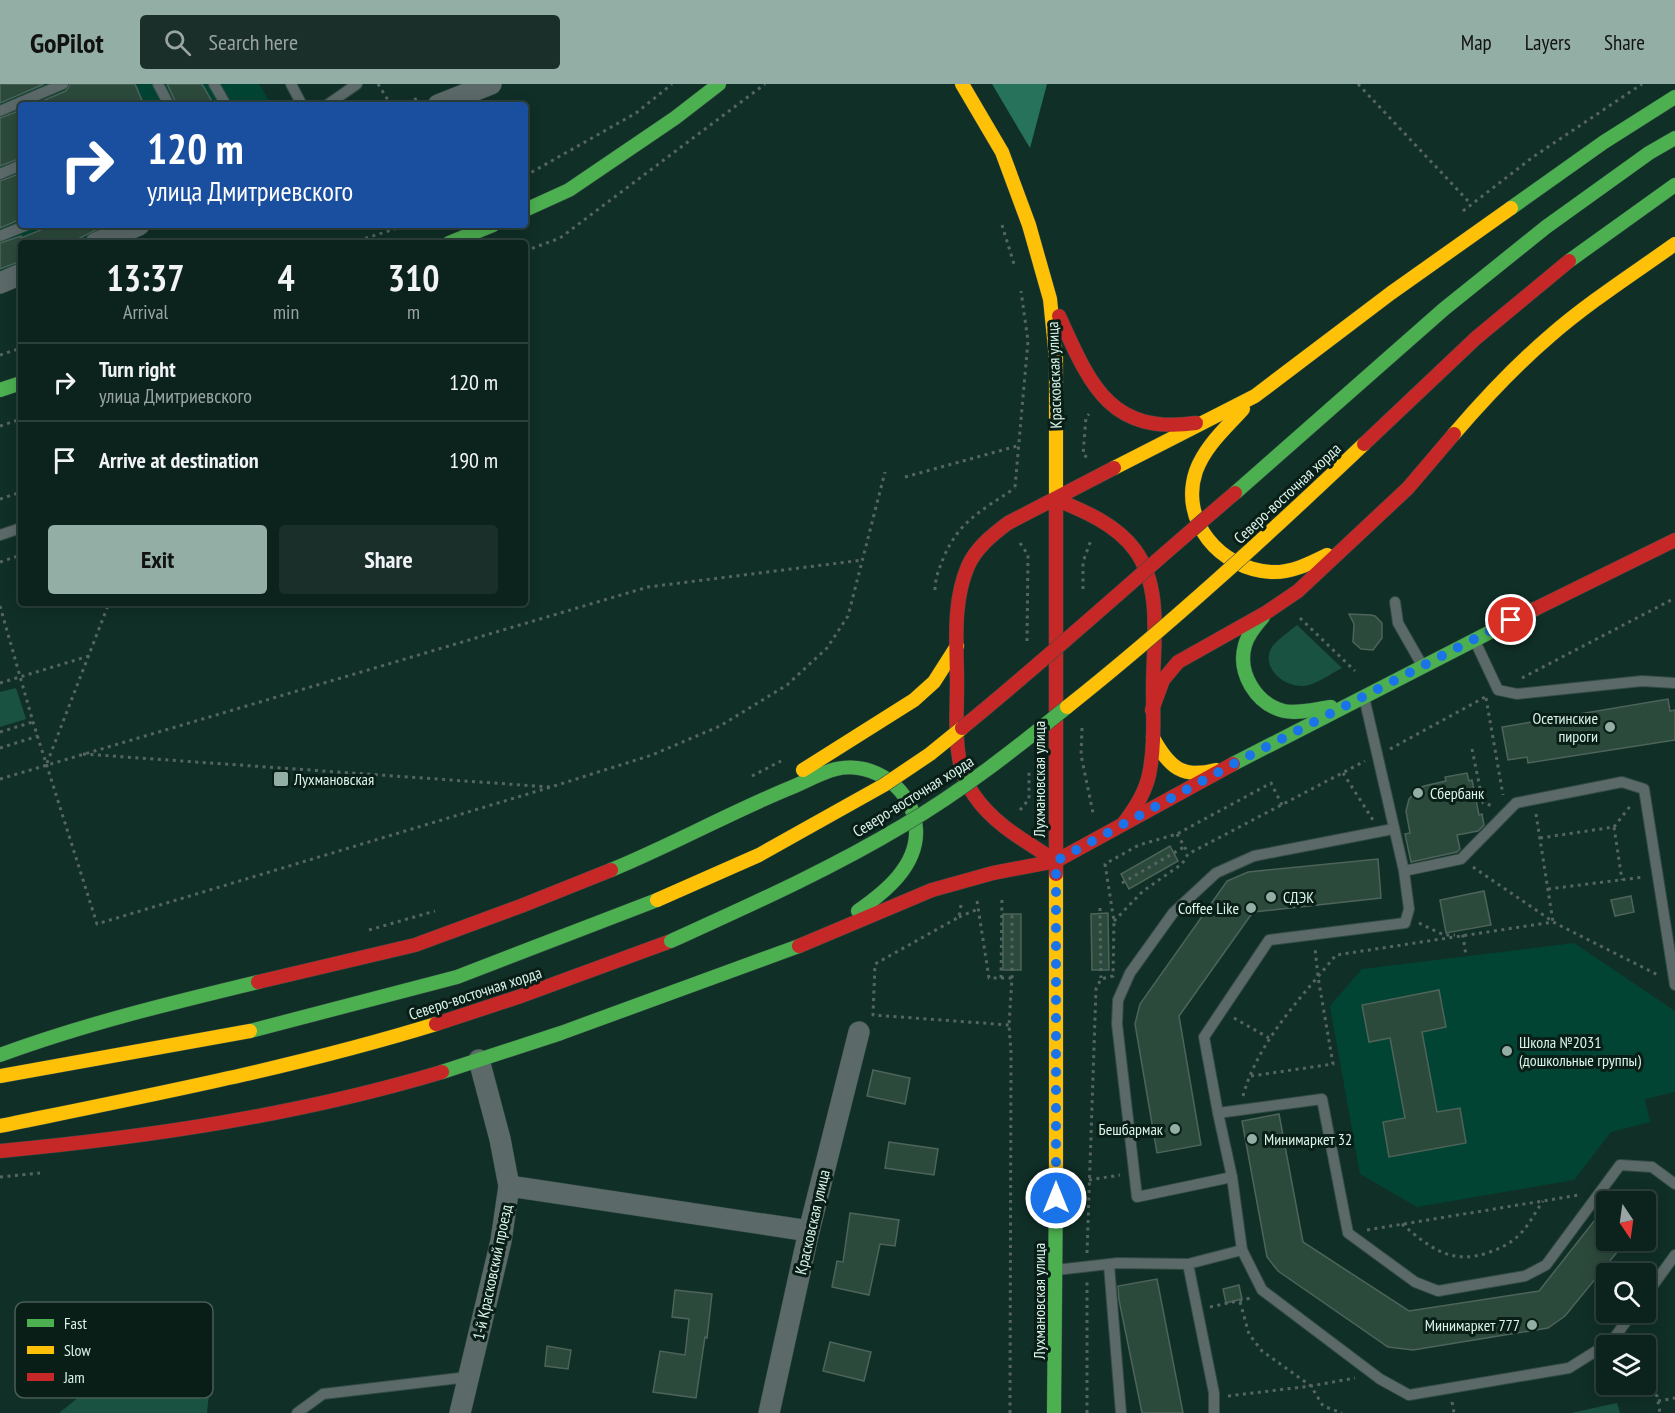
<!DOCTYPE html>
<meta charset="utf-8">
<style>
:root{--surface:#0c231d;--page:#1a2f2a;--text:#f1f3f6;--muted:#9aa4a4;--line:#2c403b;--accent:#93afa5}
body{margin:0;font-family:"PT Sans Narrow",sans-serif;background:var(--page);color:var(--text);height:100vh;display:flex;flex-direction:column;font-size:22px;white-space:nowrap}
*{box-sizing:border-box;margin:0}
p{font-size:20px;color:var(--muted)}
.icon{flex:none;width:33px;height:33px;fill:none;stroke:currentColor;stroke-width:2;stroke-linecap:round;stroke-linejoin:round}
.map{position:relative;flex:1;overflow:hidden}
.details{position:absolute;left:18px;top:156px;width:510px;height:366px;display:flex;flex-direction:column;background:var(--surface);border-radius:6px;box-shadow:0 3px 15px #0003,0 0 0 2px var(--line)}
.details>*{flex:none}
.top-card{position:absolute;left:18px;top:18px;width:510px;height:126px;border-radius:6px;box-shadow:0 3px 15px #0003,0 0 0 2px var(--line);background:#1a4fa0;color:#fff;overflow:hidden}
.needle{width:39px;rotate:167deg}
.fabs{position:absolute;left:1596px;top:1107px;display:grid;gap:12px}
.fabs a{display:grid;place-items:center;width:60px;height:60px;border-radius:6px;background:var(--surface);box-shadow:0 3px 15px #0003,0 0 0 2px var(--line);font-size:30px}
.pin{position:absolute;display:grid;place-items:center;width:51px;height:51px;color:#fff;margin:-26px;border:3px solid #fff;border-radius:50%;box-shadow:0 2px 6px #0007}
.me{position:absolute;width:66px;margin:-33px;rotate:0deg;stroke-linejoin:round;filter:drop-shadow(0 0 4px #0008)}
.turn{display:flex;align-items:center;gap:21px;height:126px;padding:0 30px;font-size:27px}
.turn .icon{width:78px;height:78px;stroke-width:2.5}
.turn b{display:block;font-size:42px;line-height:51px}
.eta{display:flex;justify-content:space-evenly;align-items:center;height:102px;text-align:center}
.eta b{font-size:36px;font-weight:700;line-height:42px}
.primary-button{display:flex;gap:12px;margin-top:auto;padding:12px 30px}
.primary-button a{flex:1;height:69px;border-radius:6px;background:var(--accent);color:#111;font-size:24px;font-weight:700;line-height:69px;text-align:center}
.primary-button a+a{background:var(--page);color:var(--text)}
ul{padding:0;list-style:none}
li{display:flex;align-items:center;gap:18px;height:78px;padding:0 30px;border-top:2px solid var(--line)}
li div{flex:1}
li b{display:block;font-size:22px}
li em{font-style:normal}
header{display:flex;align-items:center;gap:36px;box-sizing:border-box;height:84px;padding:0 30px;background:var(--accent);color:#111}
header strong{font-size:28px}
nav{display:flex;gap:33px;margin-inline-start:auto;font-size:21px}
.search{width:420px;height:54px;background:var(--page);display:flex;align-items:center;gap:15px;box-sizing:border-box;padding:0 21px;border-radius:6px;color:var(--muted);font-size:22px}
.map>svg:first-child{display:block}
.built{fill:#024433}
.green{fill:#1a5241}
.forest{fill:#27725b}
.building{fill:#2c4a3c;stroke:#4e635a;stroke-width:1.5}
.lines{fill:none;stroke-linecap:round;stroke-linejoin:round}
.lane-casing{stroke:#334c44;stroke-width:12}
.street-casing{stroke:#334c44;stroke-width:22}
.fast-casing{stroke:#334c44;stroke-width:15}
.slow-casing{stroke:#334c44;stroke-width:15}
.jam-casing{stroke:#334c44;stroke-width:15}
.path{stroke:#566563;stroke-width:3;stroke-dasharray:3 4.5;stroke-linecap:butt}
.lane{stroke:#5b6968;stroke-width:10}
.street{stroke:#5b6968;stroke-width:21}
.fast{stroke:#4caf50;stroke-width:14}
.slow{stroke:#ffc107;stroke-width:14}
.jam{stroke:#c62828;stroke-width:14}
.fast-bridge-casing{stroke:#334c44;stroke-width:15;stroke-linecap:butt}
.slow-bridge-casing{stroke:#334c44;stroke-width:15;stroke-linecap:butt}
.jam-bridge-casing{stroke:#334c44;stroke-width:15;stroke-linecap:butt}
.fast-bridge{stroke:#4caf50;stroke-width:14}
.slow-bridge{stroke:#ffc107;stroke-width:14}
.jam-bridge{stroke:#c62828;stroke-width:14}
.route{stroke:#1a73e8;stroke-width:10;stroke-dasharray:0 18}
.poi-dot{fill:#93afa5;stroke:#091e17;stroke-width:2}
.labels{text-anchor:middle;stroke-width:6;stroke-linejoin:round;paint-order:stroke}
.street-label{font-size:16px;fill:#daf4e9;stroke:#091e17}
.poi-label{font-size:16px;fill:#daf4e9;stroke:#091e17;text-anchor:start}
.key{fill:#091e17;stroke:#485e56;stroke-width:1.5}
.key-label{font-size:16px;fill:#daf4e9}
</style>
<header>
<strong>GoPilot</strong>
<div class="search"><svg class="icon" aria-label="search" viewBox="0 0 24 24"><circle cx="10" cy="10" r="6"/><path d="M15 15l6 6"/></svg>Search here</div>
<nav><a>Map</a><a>Layers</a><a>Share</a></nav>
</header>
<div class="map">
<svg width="1675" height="1329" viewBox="0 0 1675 1329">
<rect width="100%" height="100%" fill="#102f27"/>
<g class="built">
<path d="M0 0H259L272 21H21V141H122L79 159H21V183L0 191Z"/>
<path d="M1574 859 1675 927V1008L1645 1015 1650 1038 1611 1048 1574 1096 1417 1123 1360 1090 1330 922 1362 885Z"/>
</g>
<g class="green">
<path d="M1297 541 1342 584C1332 589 1320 598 1309 601 1287 607 1259 584 1272 563 1278 555 1290 547 1297 541Z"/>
<path d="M16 604 26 635 0 643V608Z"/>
<path d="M184 1286 203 1293 210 1300 207 1329H59L79 1313Z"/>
<path d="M1617 1319 1620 1329H1571Z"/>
</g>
<path class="forest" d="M992 0H1047L1030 64Z"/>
<g class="building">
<path d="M0 0H44L0 19Z"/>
<path d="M70 0H135L144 21H33L66 7Z"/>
<path d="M167 0H202L214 21H177Z"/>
<path d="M21 26V74L0 82V34Z"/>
<path d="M21 89V135L0 144V97Z"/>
<path d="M53 141H106L70 159H21V177L0 185V159L21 152V154Z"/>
<path d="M1349 530 1371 531 1375 532 1382 539V554L1373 566 1361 565 1353 558 1354 540Z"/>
<path d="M1668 615 1670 627 1675 626V656L1528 679 1527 673 1508 676 1502 643Z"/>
<path d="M1467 689 1469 697 1472 696 1479 731 1482 730 1484 741 1478 747 1457 751 1460 765 1457 768 1411 778 1405 750 1410 749 1406 727 1409 715 1418 705 1424 702 1446 697 1445 693Z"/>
<path d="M1170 762 1178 777 1129 805 1121 790Z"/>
<path d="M1378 775 1381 814 1253 828 1179 932 1201 1061 1157 1069 1135 940 1140 920 1227 797 1248 788Z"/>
<path d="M1484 807 1491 841 1446 849 1440 816Z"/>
<path d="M1631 812 1634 828 1615 832 1611 816Z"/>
<path d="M1108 829 1109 886H1092L1091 830Z"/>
<rect x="1003" y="830" width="18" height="56"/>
<path d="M1439 906 1446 943 1422 948 1437 1028 1460 1024 1466 1059 1389 1073 1383 1038 1405 1034 1390 954 1369 958 1362 921Z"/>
<path d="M873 986 910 994 905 1020 867 1012Z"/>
<path d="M1279 1030 1303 1158 1409 1227 1539 1207 1606 1122V1156H1627L1565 1232 1548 1244 1413 1266 1388 1263 1278 1187 1267 1173 1242 1037Z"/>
<path d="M889 1058 938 1065 934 1091 885 1084Z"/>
<path d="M850 1129 899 1136 895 1162 880 1160 869 1211 832 1203 837 1177 843 1178Z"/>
<path d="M1157 1195 1183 1329H1142L1119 1216 1118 1202Z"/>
<path d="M1239 1201 1242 1215 1226 1219 1223 1205Z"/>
<path d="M675 1206 712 1210 707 1254 705 1253 696 1314 653 1308 660 1267 685 1271 689 1235 672 1233Z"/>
<path d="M830 1258 871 1268 864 1297 823 1287Z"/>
<path d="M547 1262 571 1266 568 1285 545 1282Z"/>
</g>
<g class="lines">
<g class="lane-casing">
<g id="lane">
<path d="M158 0 169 21"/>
<path d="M214 0 226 21"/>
<path d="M291 0 302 21"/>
<path d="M327 21 357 0"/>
<path d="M0 27 63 0"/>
<path d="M0 90 21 81"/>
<path d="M0 152 27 141"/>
<path d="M0 451 21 444"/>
<path d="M1395 518 1398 539 1422 581"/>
<path d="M1474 555 1498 606 1517 610 1642 597 1675 599"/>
<path d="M1364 613 1404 787 1409 825 1405 839 1269 856 1204 953 1218 1029 1322 1015 1348 1149 1415 1198 1438 1207 1525 1192 1546 1181 1620 1081 1652 1083 1675 1100"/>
<path d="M1404 787 1461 775 1516 719 1622 698 1644 705 1675 901"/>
<path d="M1218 1029 1232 1093 1137 1113 1117 940 1118 916 1130 889 1173 829 1216 789 1254 772 1393 745"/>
<path d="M1232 1093 1242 1166"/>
<path d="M1109 1181 1121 1329"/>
<path d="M1056 1186 1118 1179 1188 1180"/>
<path d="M1646 1211 1675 1171"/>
<path d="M297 1329 323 1310 468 1293"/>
<path d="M1214 1329V1309L1188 1180 1242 1166 1262 1206 1380 1295 1409 1311 1569 1284 1612 1257 1633 1228"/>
</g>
</g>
<g class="street-casing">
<g id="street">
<path d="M438 21 491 0"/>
<path d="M96 159 139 141"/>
<path d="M0 199 21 190"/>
<path d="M509 1102 809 1147"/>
<path d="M460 1329 501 1157 509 1102 500 1055 479 976"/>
<path d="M769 1329 809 1147 859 948"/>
</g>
</g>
<g class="fast-casing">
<g id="fast">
<path d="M1511 124 1604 58 1675 13"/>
<path d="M525 126 569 106 675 34 719 0"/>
<path d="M1546 143 1649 69 1675 54"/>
<path d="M449 159 493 141"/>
<path d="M1569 177 1675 101"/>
<path d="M0 306 21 299"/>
<path d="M1263 533C1256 541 1248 550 1245 561 1237 589 1256 620 1284 627 1299 630 1316 625 1331 623"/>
<path d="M1233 680 1535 525"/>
<path d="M611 786C672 761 729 729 790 704 805 698 820 689 836 685 874 676 914 706 916 745 918 782 885 808 858 827"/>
<path d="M250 947 457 893 657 816"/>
<path d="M0 971C84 940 171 919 258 898"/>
<path d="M442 988 561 949 799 862"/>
<path d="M1054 1329 1056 1098"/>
</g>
</g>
<g class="slow-casing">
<g id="slow">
<path d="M962 0 1002 68 1029 141 1050 215 1056 274V419"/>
<path d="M1243 325C1226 344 1205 362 1196 387 1179 437 1220 485 1271 488 1291 489 1309 480 1327 471"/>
<path d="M1454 350C1484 315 1515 282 1550 252 1589 218 1633 190 1675 160"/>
<path d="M1114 384 1255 312 1391 209 1511 124"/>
<path d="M1153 654C1169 683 1182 695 1216 686"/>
<path d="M803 686 914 616 934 598 957 562"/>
<path d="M1056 790V1098"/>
<path d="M0 992 250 947"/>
<path d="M0 1042C146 1012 293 984 436 940"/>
</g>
</g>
<g class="jam-casing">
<g id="jam">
<path d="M1059 232C1090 300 1109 351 1196 339"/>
<path d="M1055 415C1084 427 1116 440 1135 466 1163 504 1153 560 1153 604 1153 633 1155 662 1149 691 1145 709 1135 724 1124 739"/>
<path d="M1056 419V790"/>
<path d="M1535 525 1675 456"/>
<path d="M1152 626 1163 596 1178 578 1267 528 1298 507 1408 404 1454 350"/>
<path d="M1056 777C1027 758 994 741 974 711 969 704 965 695 962 687 954 659 957 629 957 600 957 561 952 519 968 482 976 464 992 451 1008 439L1114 384"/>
<path d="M799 862 932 806 993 789 1056 777 1233 680"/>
<path d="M258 898 415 861 521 822 611 786"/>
<path d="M436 940 521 912 671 857"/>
<path d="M0 1067C149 1053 298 1031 442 988"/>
</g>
</g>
<g class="path">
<path d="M378 0 391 21"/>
<path d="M1358 0 1471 120"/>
<path d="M400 21 421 13"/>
<path d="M525 92 636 29 672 0"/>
<path d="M1463 127 1533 73 1642 0"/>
<path d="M1002 141 1014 180"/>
<path d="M351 159 407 141"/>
<path d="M525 167 560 154 765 0"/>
<path d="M0 271 21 264"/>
<path d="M0 342 21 335"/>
<path d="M1087 373 1083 371 1086 333 1089 330"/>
<path d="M905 393 1017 362"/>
<path d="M1015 403 1028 257 1021 207"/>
<path d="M0 415 21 408"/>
<path d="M1020 459 1028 471 1027 558"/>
<path d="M0 478 21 471"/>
<path d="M1083 505V478L1091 456"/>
<path d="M935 506C935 495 939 485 943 475 959 436 983 426 1015 404"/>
<path d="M0 522 33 638 97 840 551 703 652 671 720 642 787 601 827 564 848 532 885 388"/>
<path d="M1300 534 1355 587"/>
<path d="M1522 594 1675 514"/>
<path d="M0 599 89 572"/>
<path d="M1486 614 1503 711"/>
<path d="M1082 644 1081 671 1093 729"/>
<path d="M0 648 33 638"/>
<path d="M0 664 38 652"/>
<path d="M1390 665 1487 612"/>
<path d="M1472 665 1483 719 1493 722"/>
<path d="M83 670 550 703"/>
<path d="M47 679 109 519"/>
<path d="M1343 689 1373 736"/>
<path d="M752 692 781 677"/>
<path d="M0 695 648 503 863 476"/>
<path d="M1020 726 1029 715V685"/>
<path d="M1536 730 1553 838"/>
<path d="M1614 743 1631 721"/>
<path d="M1177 750 1188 769"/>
<path d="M1540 754 1614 743 1622 796"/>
<path d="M1473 783 1552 837"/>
<path d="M1122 799 1184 763"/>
<path d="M1548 805 1644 793"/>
<path d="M977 817 989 894H1012"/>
<path d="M961 821 959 833 875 880 873 931 1009 941"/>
<path d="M1100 824 1101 894"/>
<path d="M959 833 978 825"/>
<path d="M1114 837 1143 807 1182 780 1188 770 1365 677"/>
<path d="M1419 839 1444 851H1455"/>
<path d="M369 846 435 827"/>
<path d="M1462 851 1463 852 1466 872"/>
<path d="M1001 894 1002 812"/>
<path d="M1234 934 1269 954"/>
<path d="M1251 992 1333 980 1318 893 1315 864"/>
<path d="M1243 1012C1258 957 1301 914 1336 871L1553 838 1660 892"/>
<path d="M0 1093 40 1089"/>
<path d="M1089 1096 1120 1091"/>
<path d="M1402 1140C1430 1164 1452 1182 1490 1168 1502 1164 1513 1158 1522 1148 1530 1139 1536 1127 1543 1117"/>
<path d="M1367 1146 1579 1111"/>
<path d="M1087 1169 1096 905 1101 895 1113 892 1114 837 1105 780 1139 761 1177 750 1271 699 1282 721"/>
<path d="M1240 1218 1249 1250 1262 1267 1311 1302 1323 1322 1342 1329"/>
<path d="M1210 1223 1251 1214"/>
<path d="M1646 1299 1657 1312 1660 1329"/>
<path d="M1228 1312 1311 1302 1355 1294"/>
<path d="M1658 1317 1675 1314"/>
<path d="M1452 1318 1454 1329"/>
<path d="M1010 1329 1011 968 1009 941 1012 894V828"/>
<path d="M1087 1329V1196"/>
</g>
<use href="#lane" class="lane"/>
<use href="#street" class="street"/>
<use href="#fast" class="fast"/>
<use href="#slow" class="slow"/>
<use href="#jam" class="jam"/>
<g class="fast-bridge-casing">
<g id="fast-bridge">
<path d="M1235 409 1444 225 1546 143"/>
<path d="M671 857C750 821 829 786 904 741 962 707 1015 665 1067 623"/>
</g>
</g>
<g class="slow-bridge-casing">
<g id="slow-bridge">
<path d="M1067 623C1170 541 1268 451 1364 360"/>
<path d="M657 816 759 771 884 701 930 670 962 644"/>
</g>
</g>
<g class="jam-bridge-casing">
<g id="jam-bridge">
<path d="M1364 360 1476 254 1569 177"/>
<path d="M962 644C1055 568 1143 487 1235 409"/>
</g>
</g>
<use href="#fast-bridge" class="fast-bridge"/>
<use href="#slow-bridge" class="slow-bridge"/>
<use href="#jam-bridge" class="jam-bridge"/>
</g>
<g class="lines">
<path class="route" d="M1056 1114V777L1237 678 1511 536"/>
</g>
<g class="poi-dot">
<circle cx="1610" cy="643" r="6"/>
<rect x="273" y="687" width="16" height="16" rx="3"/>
<circle cx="1418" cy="709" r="6"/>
<circle cx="1271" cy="813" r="6"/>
<circle cx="1251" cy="824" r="6"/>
<circle cx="1507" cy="967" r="6"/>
<circle cx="1175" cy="1045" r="6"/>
<circle cx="1252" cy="1055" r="6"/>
<circle cx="1532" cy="1241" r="6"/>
</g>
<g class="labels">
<g class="street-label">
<text transform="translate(1054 291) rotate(-92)" y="6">Красковская улица</text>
<text transform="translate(1287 409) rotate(-43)" y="6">Северо-восточная хорда</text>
<text transform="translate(1039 695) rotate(-90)" y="6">Лухмановская улица</text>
<text transform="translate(913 712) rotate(-32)" y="6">Северо-восточная хорда</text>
<text transform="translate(475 909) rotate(-18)" y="6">Северо-восточная хорда</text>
<text transform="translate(812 1138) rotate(-77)" y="6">Красковская улица</text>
<text transform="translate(492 1188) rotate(-78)" y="6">1-й Красковский проезд</text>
<text transform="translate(1039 1217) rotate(-90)" y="6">Лухмановская улица</text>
</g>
<g class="poi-label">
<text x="1598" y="640" text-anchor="end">Осетинские<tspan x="1598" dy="18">пироги</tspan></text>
<text x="294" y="701">Лухмановская</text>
<text x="1430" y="715">Сбербанк</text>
<text x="1283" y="819">СДЭК</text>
<text x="1239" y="830" text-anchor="end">Coffee Like</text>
<text x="1519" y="964">Школа №2031<tspan x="1519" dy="18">(дошкольные группы)</tspan></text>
<text x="1163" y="1051" text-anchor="end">Бешбармак</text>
<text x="1264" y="1061">Минимаркет 32</text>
<text x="1520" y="1247" text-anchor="end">Минимаркет 777</text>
</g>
</g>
<rect x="15" y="1218" width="198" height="96" rx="9" class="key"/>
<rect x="27" y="1235" width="27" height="8" fill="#4caf50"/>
<rect x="27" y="1262" width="27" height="8" fill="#ffc107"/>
<rect x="27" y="1289" width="27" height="8" fill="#c62828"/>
<g class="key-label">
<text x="64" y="1245">Fast</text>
<text x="64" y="1272">Slow</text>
<text x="64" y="1299">Jam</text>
</g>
</svg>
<div class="fabs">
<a><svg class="needle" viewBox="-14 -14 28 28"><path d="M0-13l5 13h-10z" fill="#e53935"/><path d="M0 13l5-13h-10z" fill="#9aa4a4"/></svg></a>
<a><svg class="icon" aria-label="search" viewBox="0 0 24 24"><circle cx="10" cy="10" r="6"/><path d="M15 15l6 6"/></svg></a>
<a><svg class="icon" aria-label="layers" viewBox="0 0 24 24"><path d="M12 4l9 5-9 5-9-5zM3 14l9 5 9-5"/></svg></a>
</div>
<div class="pin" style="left:1511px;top:536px;background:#d93025"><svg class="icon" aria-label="arrive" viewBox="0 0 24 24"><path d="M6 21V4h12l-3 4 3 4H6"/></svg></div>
<svg class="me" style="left:1056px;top:1114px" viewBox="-20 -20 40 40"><circle r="17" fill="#1a73e8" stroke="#fff" stroke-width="3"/><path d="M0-11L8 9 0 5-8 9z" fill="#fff"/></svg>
<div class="top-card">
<div class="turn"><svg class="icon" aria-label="right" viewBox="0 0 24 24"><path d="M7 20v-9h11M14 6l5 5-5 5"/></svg><div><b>120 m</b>улица Дмитриевского</div></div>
</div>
<section class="details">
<div class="eta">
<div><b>13:37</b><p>Arrival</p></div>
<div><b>4</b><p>min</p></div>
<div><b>310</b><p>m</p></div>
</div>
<ul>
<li><svg class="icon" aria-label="right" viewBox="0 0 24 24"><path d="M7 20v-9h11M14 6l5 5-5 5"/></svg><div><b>Turn right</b><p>улица Дмитриевского</p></div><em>120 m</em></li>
<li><svg class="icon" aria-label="arrive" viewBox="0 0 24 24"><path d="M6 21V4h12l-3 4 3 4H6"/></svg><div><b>Arrive at destination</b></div><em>190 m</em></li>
</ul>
<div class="primary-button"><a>Exit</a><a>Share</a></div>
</section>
</div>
